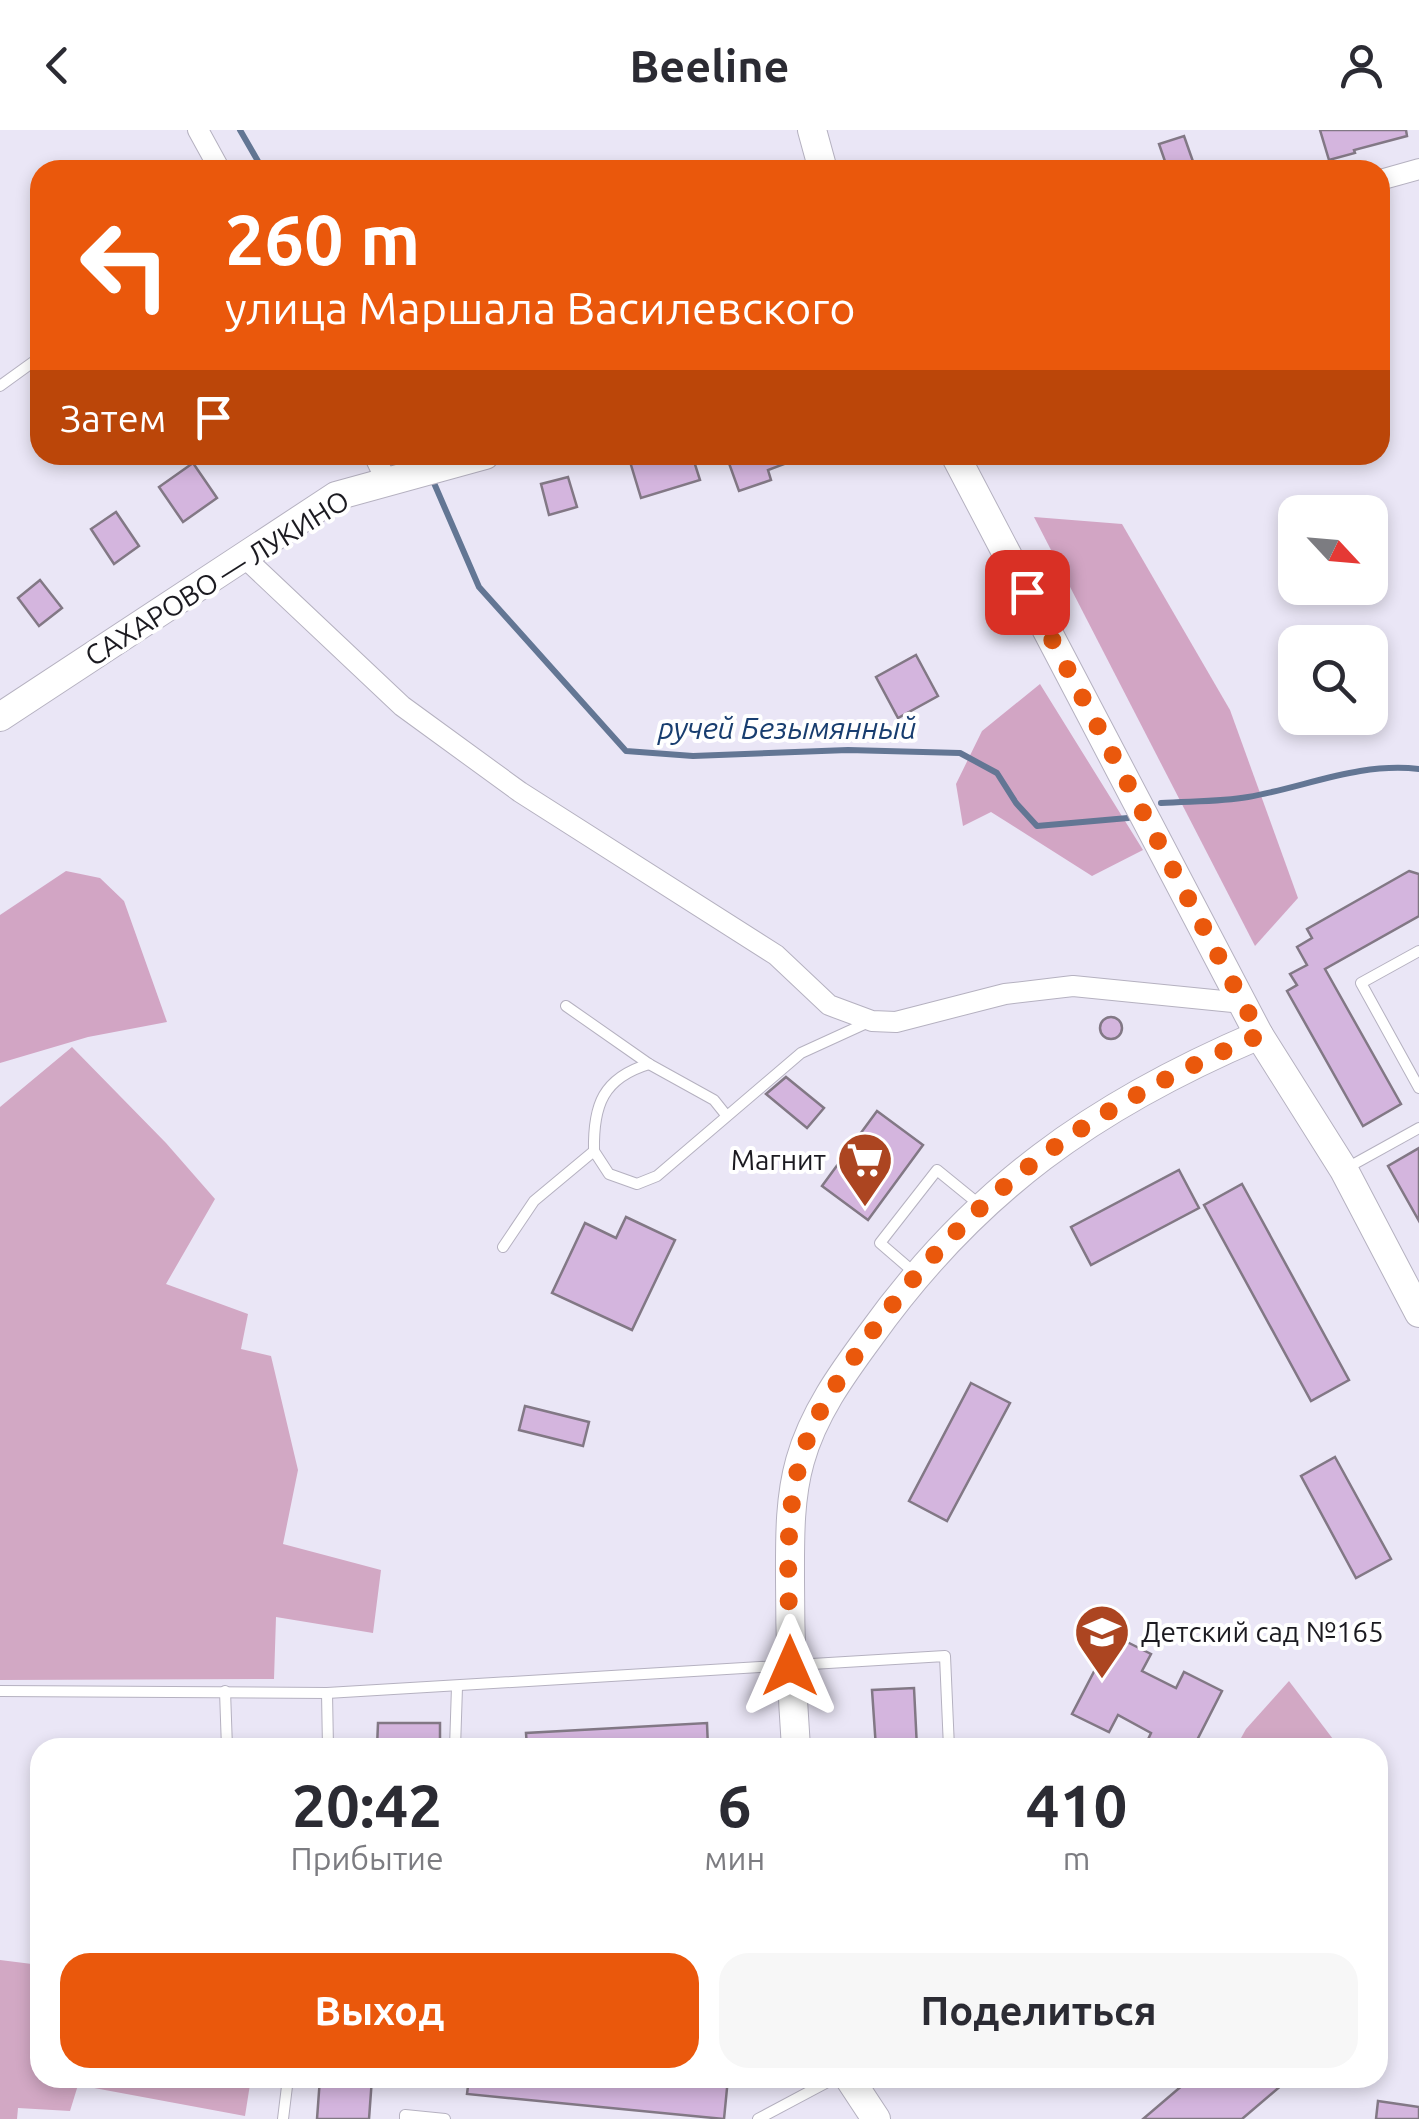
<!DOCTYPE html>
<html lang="ru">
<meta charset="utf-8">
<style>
:root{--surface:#fff;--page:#f7f7f7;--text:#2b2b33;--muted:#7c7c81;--accent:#ea580c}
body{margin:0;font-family:Ubuntu,sans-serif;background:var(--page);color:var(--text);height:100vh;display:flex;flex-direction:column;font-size:38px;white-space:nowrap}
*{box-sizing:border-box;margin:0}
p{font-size:32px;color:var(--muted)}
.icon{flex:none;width:55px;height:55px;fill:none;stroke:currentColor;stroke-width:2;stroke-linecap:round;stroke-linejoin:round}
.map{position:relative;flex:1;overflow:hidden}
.panel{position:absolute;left:30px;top:1608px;width:1358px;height:350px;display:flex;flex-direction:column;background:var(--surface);border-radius:30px;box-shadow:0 5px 15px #0003}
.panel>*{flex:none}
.guide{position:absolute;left:30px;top:30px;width:1360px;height:305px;border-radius:30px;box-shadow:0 5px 15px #0003;background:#ea580c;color:#fff;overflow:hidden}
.needle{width:65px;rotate:116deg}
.tools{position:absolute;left:1278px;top:365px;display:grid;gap:20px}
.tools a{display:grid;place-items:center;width:110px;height:110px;border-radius:20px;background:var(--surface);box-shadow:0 5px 15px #0003;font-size:50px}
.pin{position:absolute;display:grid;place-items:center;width:85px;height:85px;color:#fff;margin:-42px;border-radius:20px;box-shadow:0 5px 15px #0006}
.me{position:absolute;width:110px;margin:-55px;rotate:0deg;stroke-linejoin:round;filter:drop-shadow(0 0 8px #0008)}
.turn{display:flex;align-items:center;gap:35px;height:210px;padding:0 30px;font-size:45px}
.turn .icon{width:130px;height:130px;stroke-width:2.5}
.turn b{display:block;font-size:70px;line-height:85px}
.then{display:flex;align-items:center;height:95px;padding:0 30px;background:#0003;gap:20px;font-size:38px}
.eta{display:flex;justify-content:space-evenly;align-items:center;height:170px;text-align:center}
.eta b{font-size:60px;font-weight:700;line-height:70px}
.button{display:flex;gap:20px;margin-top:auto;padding:20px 30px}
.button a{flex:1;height:115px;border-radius:30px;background:var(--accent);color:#fff;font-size:40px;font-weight:700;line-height:115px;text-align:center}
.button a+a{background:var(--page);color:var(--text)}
header{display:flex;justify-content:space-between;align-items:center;height:130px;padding:0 30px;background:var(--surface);font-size:45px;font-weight:700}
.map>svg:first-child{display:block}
.green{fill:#d2a8c4}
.forest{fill:#d2a5c4}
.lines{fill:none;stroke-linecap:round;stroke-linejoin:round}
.stream{stroke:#637694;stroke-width:6}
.building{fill:#d4b5de;stroke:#827885;stroke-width:2.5}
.lane-casing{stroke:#b5b1c0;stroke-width:12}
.street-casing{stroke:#b5b1c0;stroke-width:22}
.secondary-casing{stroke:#b5b1c0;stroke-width:30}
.lane{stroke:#fff;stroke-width:10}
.street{stroke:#fff;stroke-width:20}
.secondary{stroke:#fff;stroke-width:28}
.route{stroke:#ea580c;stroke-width:18;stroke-dasharray:0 32.4}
.labels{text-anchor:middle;stroke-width:8;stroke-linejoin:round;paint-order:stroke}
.street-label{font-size:28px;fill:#1b1a20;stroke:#fff}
.poi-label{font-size:28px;fill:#1b1a20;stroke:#fff;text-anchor:end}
.water-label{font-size:30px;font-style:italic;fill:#183d6f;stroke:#fff}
</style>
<header><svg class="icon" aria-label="back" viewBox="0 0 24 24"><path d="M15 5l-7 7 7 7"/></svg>Beeline<svg class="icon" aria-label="person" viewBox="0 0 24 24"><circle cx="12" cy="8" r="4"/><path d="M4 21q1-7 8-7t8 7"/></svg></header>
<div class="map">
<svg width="1419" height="1989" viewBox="0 0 1419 1989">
<rect width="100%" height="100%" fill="#eae6f6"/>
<g class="green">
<path d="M72 917 166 1013 215 1069 166 1154 248 1184 241 1219 271 1226 298 1340 283 1414 381 1440 373 1503 276 1487 274 1549 0 1550V977Z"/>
<path d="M1289 1551 1339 1617H1236L1246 1599Z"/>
<path d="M0 1830 40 1835V1948H251L245 1986 78 1955 70 1981 18 1978 17 1989H0Z"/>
</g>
<g class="forest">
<path d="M1034 387 1122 394 1230 580 1298 768 1255 816Z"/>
<path d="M1040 554 1143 720 1092 746 991 682 963 696 956 654 982 601Z"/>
<path d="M66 741 100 748 124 771 167 892 88 907 0 933V785Z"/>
</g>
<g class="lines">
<g class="stream">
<path d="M240 0 263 40"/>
<path d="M434 353 479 457 626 621 693 626 848 620 960 623 997 643 1016 673 1037 696 1128 688"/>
<path d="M1161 673C1189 671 1220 672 1248 667 1306 657 1359 632 1419 639"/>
</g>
</g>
<g class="building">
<path d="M1320 0H1406L1407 6 1354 20 1355 23 1329 30Z"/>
<path d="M1184 6 1196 40H1168L1159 14Z"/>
<path d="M628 325H692L700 350 641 368Z"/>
<path d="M726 325H803V327L768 340 771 350 739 361Z"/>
<path d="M193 333 217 368 183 392 159 357Z"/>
<path d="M568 347 577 377 549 385 541 354Z"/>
<path d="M116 382 139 416 114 434 91 399Z"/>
<path d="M40 450 62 478 39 496 18 468Z"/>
<path d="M916 525 938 566 898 588 876 547Z"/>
<path d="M1409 741 1419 744V786L1325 839 1401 974 1363 996 1287 861 1297 855 1290 844 1307 835 1297 817 1312 808 1307 799Z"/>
<circle cx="1111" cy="898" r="11"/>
<path d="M786 947 824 978 807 998 766 964Z"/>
<path d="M877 981 923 1015 868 1090 822 1056Z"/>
<path d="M1419 1018V1091L1388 1036Z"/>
<path d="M1179 1040 1199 1078 1091 1135 1071 1097Z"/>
<path d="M1242 1054 1349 1250 1311 1271 1204 1075Z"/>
<path d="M626 1087 675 1110 632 1200 552 1163 585 1093 616 1108Z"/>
<path d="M971 1253 1010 1273 947 1391 909 1371Z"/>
<path d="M525 1276 589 1292 583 1316 519 1300Z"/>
<path d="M1335 1327 1391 1429 1356 1448 1301 1346Z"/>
<path d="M1113 1505 1151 1524 1142 1541 1176 1558 1184 1542 1222 1561 1193 1618H1144L1151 1603 1118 1585 1109 1602 1072 1584Z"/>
<path d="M914 1558 917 1618H876L872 1560Z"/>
<path d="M378 1593H440V1618H377Z"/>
<path d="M707 1593 708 1618H527L526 1603Z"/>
<path d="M320 1948H372L369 1989H317Z"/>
<path d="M469 1948H728L724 1989 467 1964Z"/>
<path d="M1191 1948H1290L1242 1989H1143Z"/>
<path d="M1378 1971 1419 1977V1989H1376Z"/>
</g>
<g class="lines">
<g class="lane-casing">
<g id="lane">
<path d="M0 256 40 227"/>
<path d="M1419 821 1361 853 1419 958"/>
<path d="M566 876 649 934 714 970 726 985"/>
<path d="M594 1021C593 975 603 948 649 934"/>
<path d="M1345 1039 1419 998"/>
<path d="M503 1117 534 1071 594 1021 609 1044 637 1054 657 1046 801 923 871 891"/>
<path d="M916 1144 880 1113 937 1040 980 1075"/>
<path d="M0 1561 327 1563 945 1526 949 1618"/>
<path d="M225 1561 227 1618"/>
<path d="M327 1563 328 1618"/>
<path d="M455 1618 457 1557"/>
<path d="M283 1989 288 1948"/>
<path d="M405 1989V1985L445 1989"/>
<path d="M758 1989 835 1948"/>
</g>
</g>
<g class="street-casing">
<g id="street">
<path d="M198 0 220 40"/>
<path d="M1380 50 1419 39"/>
<path d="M374 325 386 350"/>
<path d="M243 426 402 576 520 662 776 825 829 875 872 891 896 892 1005 864 1073 856 1243 873"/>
</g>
</g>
<g class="secondary-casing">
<g id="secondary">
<path d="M812 0 823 40"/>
<path d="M955 325 1259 905 1344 1040 1419 1183"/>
<path d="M0 587 336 366 485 325"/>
<path d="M796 1618C792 1562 790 1507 790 1451 790 1411 789 1370 800 1331 813 1284 842 1244 870 1206 975 1059 1095 975 1259 905"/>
<path d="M849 1948 876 1989"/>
</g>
</g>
<use href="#lane" class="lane"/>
<use href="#street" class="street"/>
<use href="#secondary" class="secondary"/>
</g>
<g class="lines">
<path class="route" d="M790 1536C790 1469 782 1397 800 1332 812 1285 842 1245 869 1206 977 1056 1092 977 1260 905L1027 462"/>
</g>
<defs>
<g id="supermarket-pin" transform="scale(2.875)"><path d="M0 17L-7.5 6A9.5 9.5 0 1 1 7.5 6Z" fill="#ac4521" stroke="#fff"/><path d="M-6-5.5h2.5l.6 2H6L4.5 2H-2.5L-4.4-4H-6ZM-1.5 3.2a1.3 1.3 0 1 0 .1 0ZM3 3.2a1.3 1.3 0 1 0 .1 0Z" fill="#fff"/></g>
<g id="school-pin" transform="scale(2.875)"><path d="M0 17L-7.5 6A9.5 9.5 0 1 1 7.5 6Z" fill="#ac4521" stroke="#fff"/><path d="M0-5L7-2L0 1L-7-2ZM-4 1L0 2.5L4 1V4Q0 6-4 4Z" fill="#fff"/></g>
</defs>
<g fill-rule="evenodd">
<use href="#supermarket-pin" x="865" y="1030"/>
<use href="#school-pin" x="1102" y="1502"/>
</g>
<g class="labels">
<g class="street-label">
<text transform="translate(217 448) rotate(-32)" y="10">САХАРОВО — ЛУКИНО</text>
</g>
<g class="poi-label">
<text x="826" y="1040">Магнит</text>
<text x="1141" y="1512" text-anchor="start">Детский сад №165</text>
</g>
<g class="water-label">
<text x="787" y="609">ручей Безымянный</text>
</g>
</g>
</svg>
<div class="tools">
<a><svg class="needle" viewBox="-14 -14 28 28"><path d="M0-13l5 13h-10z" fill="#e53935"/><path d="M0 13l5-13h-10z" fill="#7c7c81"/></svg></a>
<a><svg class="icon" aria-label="search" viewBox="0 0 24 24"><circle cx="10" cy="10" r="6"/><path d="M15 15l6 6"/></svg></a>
</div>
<div class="pin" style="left:1027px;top:462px;background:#d93025"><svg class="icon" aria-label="arrive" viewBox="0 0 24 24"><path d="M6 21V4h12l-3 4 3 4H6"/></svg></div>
<svg class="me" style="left:790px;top:1536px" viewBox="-20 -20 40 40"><path d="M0-17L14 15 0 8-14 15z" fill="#ea580c" stroke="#fff" stroke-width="4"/></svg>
<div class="guide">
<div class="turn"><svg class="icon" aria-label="left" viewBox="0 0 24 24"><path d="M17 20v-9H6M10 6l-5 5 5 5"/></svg><div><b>260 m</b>улица Маршала Василевского</div></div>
<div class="then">Затем<svg class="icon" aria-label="arrive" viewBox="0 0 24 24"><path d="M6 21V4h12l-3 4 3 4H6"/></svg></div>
</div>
<section class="panel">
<div class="eta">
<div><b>20:42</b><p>Прибытие</p></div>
<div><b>6</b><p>мин</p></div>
<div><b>410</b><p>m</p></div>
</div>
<div class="button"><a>Выход</a><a>Поделиться</a></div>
</section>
</div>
